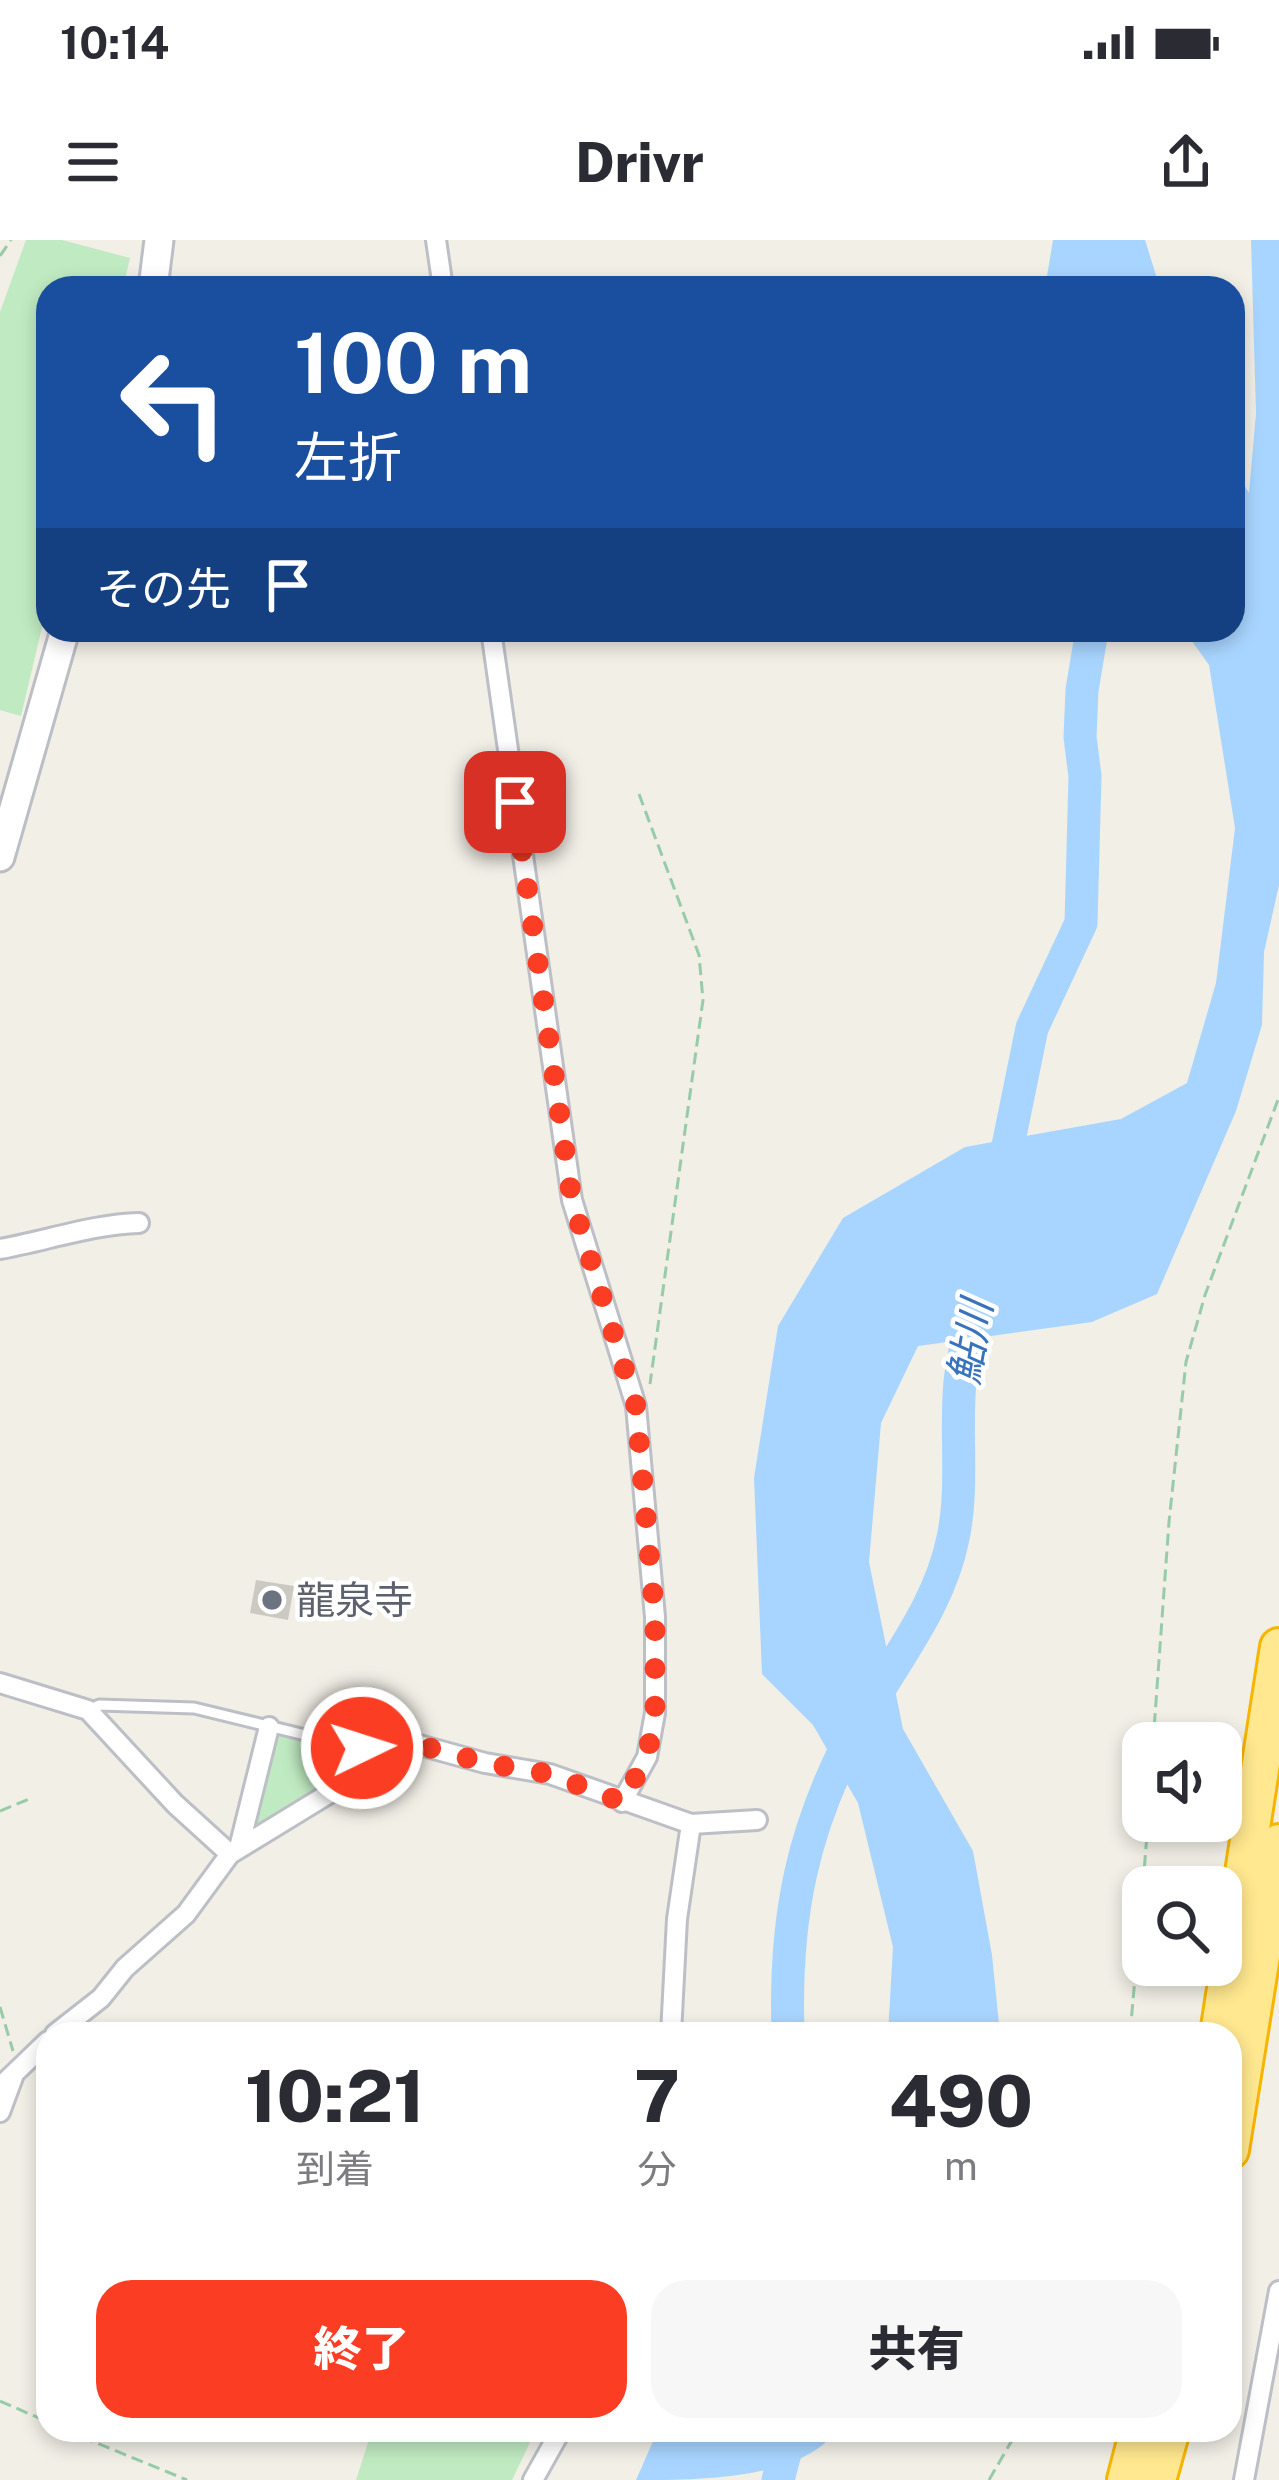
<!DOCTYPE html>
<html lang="ja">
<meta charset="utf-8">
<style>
:root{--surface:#fff;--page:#f7f7f7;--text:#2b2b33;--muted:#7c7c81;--accent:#fa3d23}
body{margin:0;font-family:"Public Sans","Noto Sans JP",sans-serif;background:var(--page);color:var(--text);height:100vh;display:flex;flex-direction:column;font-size:45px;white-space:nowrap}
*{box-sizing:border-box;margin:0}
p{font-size:39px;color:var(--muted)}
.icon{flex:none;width:66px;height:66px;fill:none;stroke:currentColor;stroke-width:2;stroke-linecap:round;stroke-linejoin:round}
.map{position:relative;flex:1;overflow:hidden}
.drawer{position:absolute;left:36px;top:1782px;width:1206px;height:420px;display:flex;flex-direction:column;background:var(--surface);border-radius:36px;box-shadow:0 6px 18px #0003}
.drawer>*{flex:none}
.hud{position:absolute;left:36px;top:36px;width:1209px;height:366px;border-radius:36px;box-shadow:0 6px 18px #0003;background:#1a4fa0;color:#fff;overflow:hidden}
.buttons{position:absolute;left:1122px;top:1482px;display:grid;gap:24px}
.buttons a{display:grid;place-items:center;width:120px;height:120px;border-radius:24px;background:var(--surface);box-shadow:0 6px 18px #0003;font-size:60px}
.pin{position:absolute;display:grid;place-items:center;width:102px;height:102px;color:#fff;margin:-51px;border-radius:24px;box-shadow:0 6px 18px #0006}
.me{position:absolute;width:132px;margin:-66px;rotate:86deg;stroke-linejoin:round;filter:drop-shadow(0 0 9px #0008)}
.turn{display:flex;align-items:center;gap:42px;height:252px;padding:0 60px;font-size:54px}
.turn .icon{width:156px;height:156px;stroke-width:2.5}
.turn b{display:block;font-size:84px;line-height:102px}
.then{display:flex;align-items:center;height:114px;padding:0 60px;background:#0003;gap:24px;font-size:45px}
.eta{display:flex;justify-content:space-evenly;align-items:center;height:204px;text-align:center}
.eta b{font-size:72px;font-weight:800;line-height:84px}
.button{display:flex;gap:24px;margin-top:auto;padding:24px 60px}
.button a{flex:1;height:138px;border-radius:36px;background:var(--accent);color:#fff;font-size:48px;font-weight:800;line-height:138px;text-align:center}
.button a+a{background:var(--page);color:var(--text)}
.status{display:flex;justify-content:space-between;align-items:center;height:84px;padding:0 60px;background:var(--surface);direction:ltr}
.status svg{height:33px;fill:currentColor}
header{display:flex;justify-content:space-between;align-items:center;height:156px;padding:0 60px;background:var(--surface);font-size:54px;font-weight:800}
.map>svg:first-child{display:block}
.green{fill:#c0ebc2}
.water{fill:#a8d5ff}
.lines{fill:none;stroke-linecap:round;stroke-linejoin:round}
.river{stroke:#a8d5ff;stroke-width:33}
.building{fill:#ccc9c3}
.service-casing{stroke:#bdbfc6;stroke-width:15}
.minor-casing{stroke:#bdbfc6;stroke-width:24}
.secondary-casing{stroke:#bbbec5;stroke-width:33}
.motorway-casing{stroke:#f7b500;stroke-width:42}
.path{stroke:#98cca9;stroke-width:3;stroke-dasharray:12 6;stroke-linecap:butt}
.service{stroke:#fff;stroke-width:9}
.minor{stroke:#fff;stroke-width:18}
.secondary{stroke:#fff;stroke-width:27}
.motorway{stroke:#ffe88f;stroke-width:36}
.route{stroke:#fa3d23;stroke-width:21;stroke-dasharray:0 37.8}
.worship-dot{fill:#6b7280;stroke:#fff;stroke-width:4.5}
.labels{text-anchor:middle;stroke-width:9;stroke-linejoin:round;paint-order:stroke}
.worship-label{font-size:39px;fill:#5b616d;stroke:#fff;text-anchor:start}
.water-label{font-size:42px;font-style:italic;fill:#3973bd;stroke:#fff}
</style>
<div class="status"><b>10:14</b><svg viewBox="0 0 49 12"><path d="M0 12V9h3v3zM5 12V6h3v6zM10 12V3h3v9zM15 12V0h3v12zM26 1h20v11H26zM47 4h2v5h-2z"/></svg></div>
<header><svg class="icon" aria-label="menu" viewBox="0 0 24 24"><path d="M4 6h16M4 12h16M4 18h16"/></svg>Drivr<svg class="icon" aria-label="share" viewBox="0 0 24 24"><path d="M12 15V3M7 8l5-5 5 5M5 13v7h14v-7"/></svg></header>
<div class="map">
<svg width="1279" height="2240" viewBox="0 0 1279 2240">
<rect width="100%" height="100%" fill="#f1efe6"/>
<g class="green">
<path d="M26 0H62L130 18 123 48H48V362L21 476 0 470V72Z"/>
<path d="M276 1495 348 1512 330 1546 250 1592Z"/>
<path d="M372 2190H536L512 2240H356Z"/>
</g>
<g class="water">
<path d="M1053 0H1145L1160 48H1045Z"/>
<path d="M1251 0H1279V645L1264 712 1262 785 1236 871 1157 1054 1092 1082 918 1106 881 1183 869 1322 903 1489 973 1611 992 1715 1000 1794H888L893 1707 858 1563 813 1485 762 1434 754 1238 778 1086 843 978 965 907 1121 879 1187 843 1216 743 1235 588 1209 425 1184 390H1233V227L1249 253 1256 173Z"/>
<path d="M658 2190H837C801 2240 697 2240 636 2240Z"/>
</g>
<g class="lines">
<g class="river">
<path d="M1001 940 1032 788 1081 683 1085 536 1080 497 1082 450 1092 390"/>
<path d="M788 1794C784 1678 802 1587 858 1485 891 1424 939 1369 953 1298 964 1246 955 1193 960 1142 963 1115 970 1087 976 1061"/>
<path d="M778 2240 791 2190"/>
</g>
</g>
<path class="building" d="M256 1340 294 1346 288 1380 250 1373Z"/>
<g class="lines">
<g class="service-casing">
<path id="service" d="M88 1470 99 1465 194 1468 359 1508"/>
</g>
<g class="minor-casing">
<g id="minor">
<path d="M436 0 443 48"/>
<path d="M491 390 572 960 636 1166 655 1377V1473L647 1517 622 1562"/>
<path d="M0 1009C45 1001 94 984 139 983"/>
<path d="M0 1443 88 1470 175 1564 230 1614"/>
<path d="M239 1608 269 1487"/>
<path d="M55 1794 101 1758 125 1728 186 1674 230 1614 338 1548 365 1502 379 1494 485 1523 550 1534 691 1584 757 1580"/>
<path d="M671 1794 677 1679 691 1584"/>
<path d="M0 1847 48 1801"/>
<path d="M0 1872 13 1837"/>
<path d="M533 2240 561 2190"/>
<path d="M1244 2240 1279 2051"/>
</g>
</g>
<g class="secondary-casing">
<g id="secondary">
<path d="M153 48 159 0"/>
<path d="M0 617 65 390"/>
</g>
</g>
<g class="motorway-casing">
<g id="motorway">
<path d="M1219 1794 1279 1407"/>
<path d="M1230 1910 1279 1603"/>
<path d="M1126 2240 1139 2190"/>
<path d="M1157 2240 1171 2190"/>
</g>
</g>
<g class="path">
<path d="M0 16 11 0"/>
<path d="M639 554 699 715 703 760 650 1144"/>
<path d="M1153 1503 1169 1282 1186 1122 1205 1055 1279 857"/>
<path d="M0 1571 29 1559"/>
<path d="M1143 1645 1148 1581"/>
<path d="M1181 1647 1215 1646"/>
<path d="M0 1767 13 1811"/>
<path d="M1130 1794 1143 1648"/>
<path d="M0 2161 48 2182"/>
<path d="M65 2190 187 2240"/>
<path d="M989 2240 1018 2190"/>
</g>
<use href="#service" class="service"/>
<use href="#minor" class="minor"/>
<use href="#secondary" class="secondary"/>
<use href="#motorway" class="motorway"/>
</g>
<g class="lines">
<path class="route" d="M362 1508 379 1494 485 1523 550 1534 622 1562 647 1517 655 1473V1377L636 1166 572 960 515 562"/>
</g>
<circle class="worship-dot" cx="272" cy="1360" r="12"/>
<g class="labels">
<g class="worship-label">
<text x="296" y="1374">龍泉寺</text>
</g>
<g class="water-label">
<text transform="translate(970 1102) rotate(-80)" y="15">鮎川</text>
</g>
</g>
</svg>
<div class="buttons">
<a><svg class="icon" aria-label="sound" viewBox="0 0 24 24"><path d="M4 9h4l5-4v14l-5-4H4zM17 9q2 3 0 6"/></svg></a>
<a><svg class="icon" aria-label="search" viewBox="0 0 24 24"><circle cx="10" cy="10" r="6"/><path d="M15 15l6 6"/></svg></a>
</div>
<div class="pin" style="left:515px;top:562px;background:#d93025"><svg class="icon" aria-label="arrive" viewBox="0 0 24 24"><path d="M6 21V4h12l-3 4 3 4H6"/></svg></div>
<svg class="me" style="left:362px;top:1508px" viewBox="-20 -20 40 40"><circle r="17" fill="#fa3d23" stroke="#fff" stroke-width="3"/><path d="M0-11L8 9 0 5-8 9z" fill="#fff"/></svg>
<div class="hud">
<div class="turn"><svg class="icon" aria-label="left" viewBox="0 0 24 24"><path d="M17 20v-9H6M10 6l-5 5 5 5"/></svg><div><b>100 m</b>左折</div></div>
<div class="then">その先<svg class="icon" aria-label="arrive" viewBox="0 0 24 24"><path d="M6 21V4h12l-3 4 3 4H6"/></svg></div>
</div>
<section class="drawer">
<div class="eta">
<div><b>10:21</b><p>到着</p></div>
<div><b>7</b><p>分</p></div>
<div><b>490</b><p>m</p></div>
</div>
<div class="button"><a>終了</a><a>共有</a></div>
</section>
</div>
